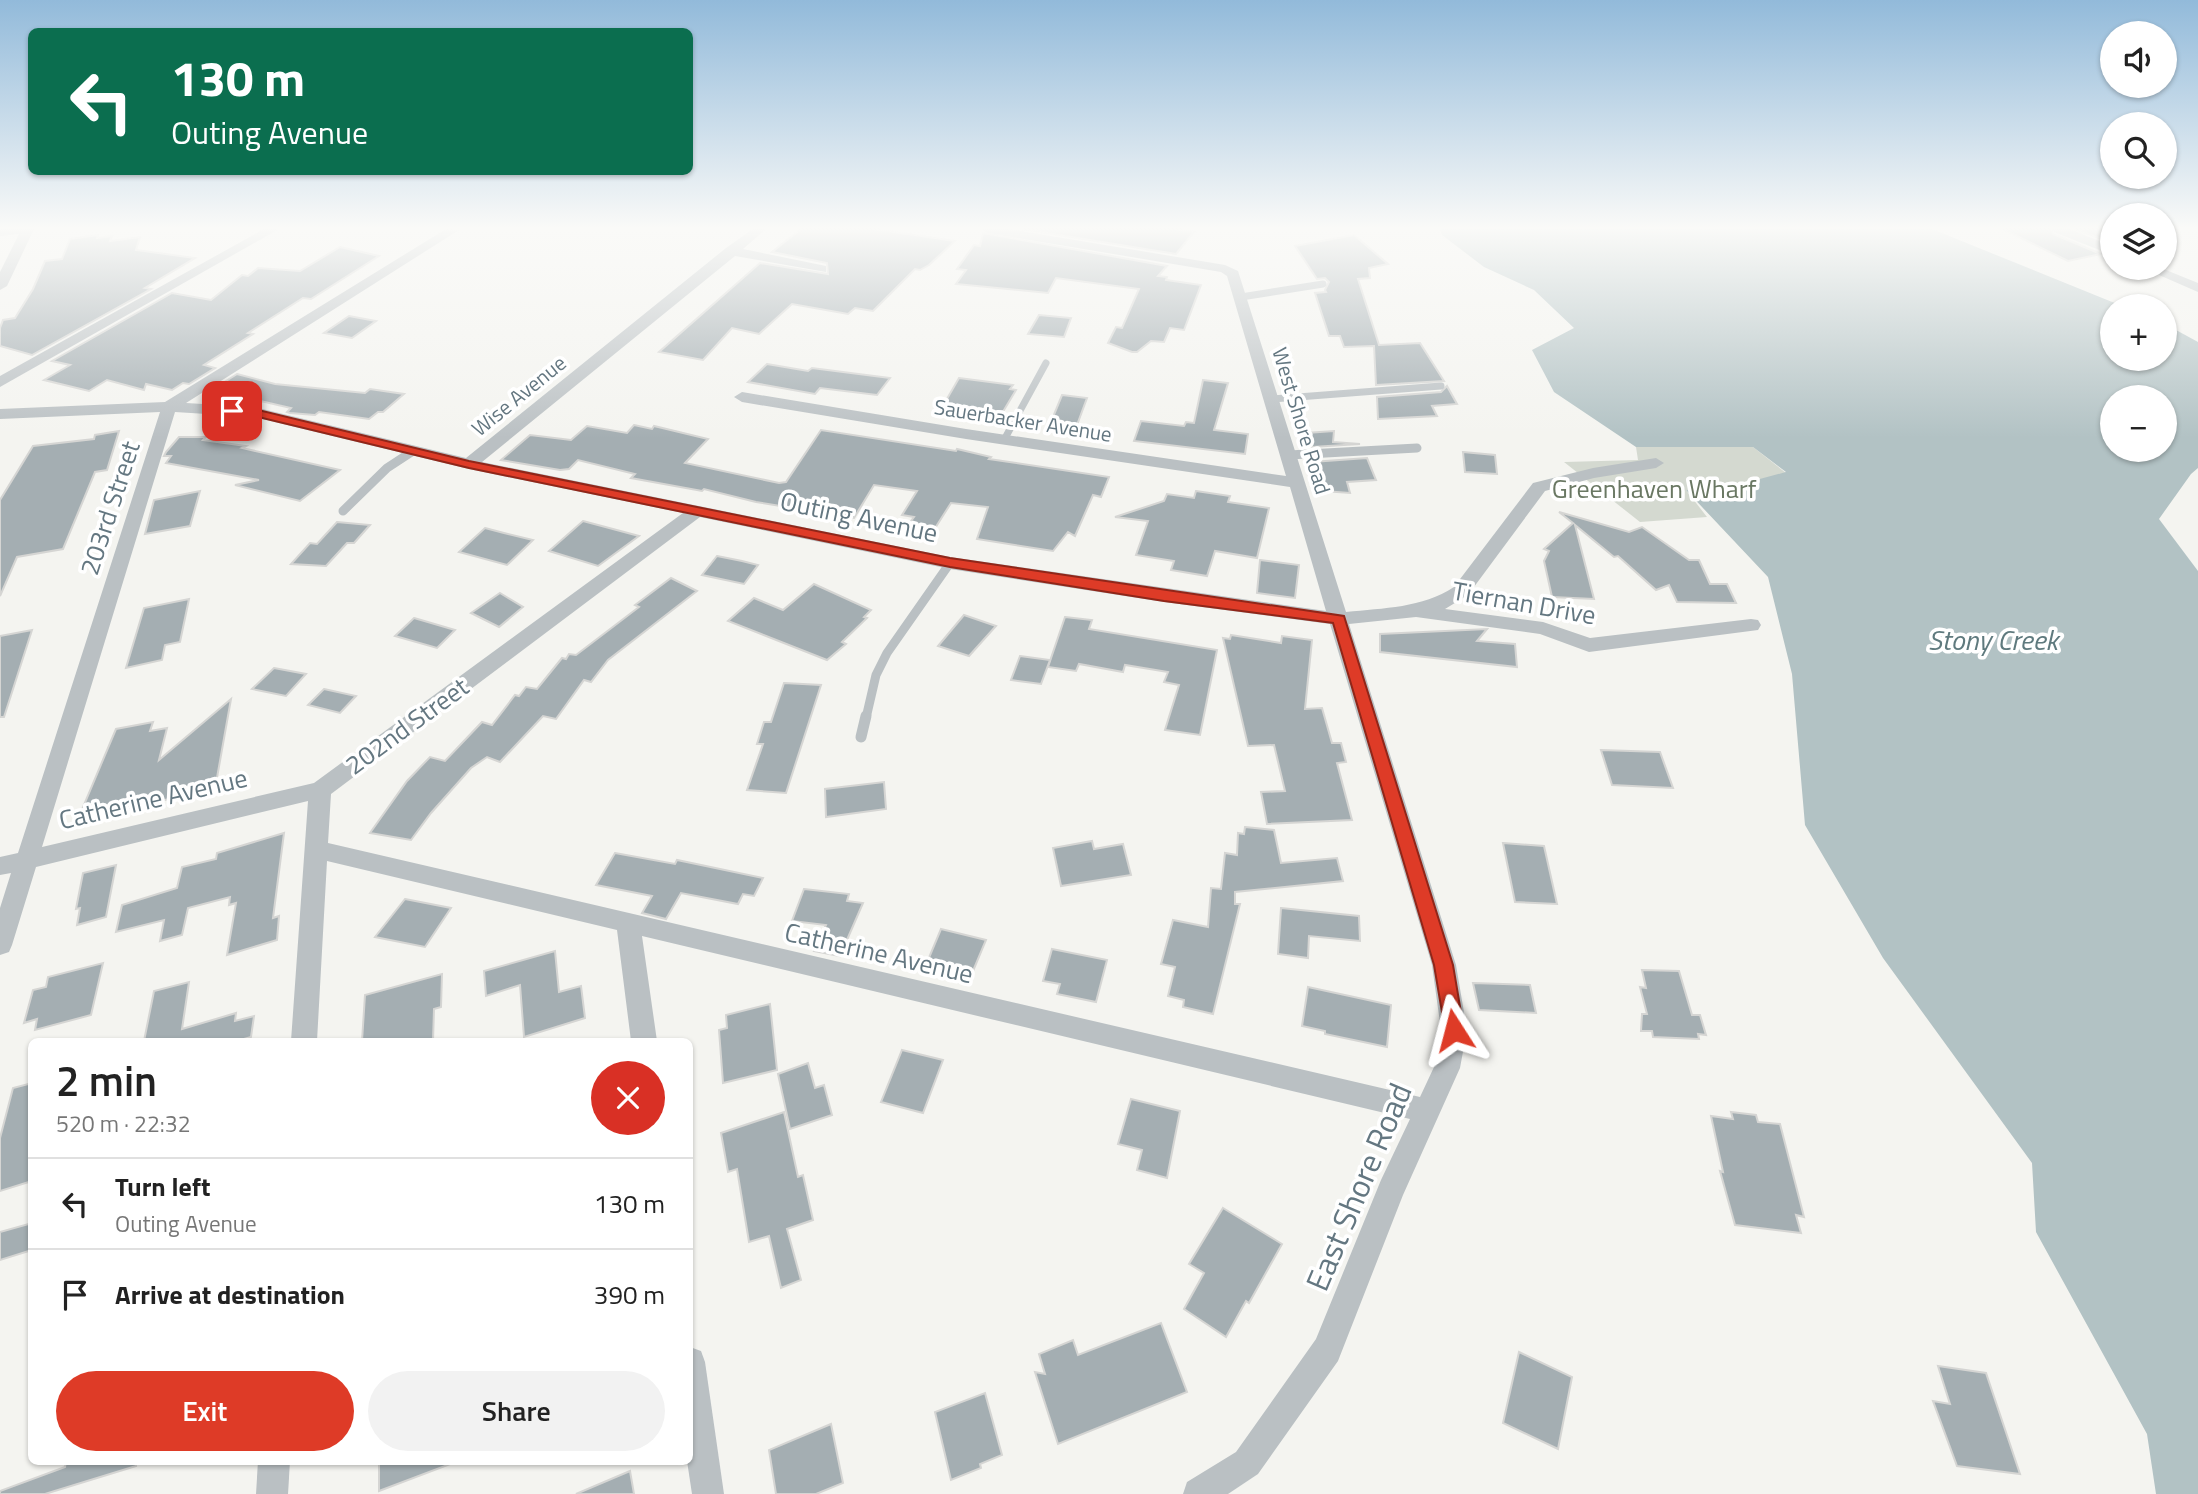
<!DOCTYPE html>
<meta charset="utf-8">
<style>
:root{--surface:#fff;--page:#f2f2f2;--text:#222;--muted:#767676;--line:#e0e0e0;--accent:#de3b27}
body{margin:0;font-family:"Titillium Web",sans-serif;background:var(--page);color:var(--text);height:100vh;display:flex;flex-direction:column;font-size:26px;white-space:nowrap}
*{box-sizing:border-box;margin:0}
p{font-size:23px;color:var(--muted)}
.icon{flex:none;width:38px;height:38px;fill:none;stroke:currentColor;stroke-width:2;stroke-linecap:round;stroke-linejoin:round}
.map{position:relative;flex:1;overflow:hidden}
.side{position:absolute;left:28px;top:1038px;width:665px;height:427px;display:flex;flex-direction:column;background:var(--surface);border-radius:10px;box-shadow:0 2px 5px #0004}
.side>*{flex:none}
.top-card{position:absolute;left:28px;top:28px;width:665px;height:147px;border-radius:10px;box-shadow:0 2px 5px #0004;background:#0b6e4f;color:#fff;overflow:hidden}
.controls{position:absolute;left:2100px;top:21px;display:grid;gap:14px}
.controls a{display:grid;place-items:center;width:77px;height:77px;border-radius:50%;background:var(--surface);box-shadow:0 2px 5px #0004;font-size:35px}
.pin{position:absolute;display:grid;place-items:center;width:60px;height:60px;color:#fff;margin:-30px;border-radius:14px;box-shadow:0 4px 10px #0006}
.me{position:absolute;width:77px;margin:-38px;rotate:351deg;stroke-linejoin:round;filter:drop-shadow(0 0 5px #0008)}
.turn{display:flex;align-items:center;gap:24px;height:147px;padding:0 28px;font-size:32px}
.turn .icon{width:91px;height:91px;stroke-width:2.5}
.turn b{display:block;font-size:49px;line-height:60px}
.round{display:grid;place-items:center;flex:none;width:74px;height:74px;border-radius:37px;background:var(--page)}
.overview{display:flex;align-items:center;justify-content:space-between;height:119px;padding:0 28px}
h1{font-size:42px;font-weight:600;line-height:52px}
.cta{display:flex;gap:14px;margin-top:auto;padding:14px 28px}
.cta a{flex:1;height:80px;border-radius:42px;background:var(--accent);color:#fff;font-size:28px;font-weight:600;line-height:80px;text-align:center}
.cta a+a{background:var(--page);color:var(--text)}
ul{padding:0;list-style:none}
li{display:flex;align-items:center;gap:21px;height:91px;padding:0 28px;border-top:2px solid var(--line)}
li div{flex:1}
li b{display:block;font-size:26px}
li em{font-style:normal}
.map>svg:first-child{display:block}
.green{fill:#d4d9d0}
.water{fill:#b2c2c4;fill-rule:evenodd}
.building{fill:#a4aeb2;stroke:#d5d5d3;stroke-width:2}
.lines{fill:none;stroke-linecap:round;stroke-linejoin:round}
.lane-far2{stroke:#bac0c3;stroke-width:7}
.lane-far1{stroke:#bac0c3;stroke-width:9}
.lane{stroke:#bac0c3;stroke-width:11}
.street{fill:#bac0c3;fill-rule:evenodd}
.route{fill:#de3b27;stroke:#902619;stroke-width:2}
.labels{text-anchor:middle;stroke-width:7;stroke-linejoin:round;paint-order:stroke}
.far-street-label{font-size:21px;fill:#647781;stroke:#fff}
.park-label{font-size:26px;fill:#6a7863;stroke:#fff}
.street-label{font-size:26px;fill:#647781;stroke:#fff}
.water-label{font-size:28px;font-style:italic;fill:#5f7a7e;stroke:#fff}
.near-street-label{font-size:32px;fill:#647781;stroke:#fff}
</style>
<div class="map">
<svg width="2198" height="1494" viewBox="0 0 2198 1494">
<rect width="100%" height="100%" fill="#f4f4f0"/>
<path class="green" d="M1636 447H1753L1786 473 1712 492 1686 490 1707 517 1640 522 1564 462 1638 460Z"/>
<path class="water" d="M1440 229H1932L2122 306H2112V359H2165V324L2198 342V468L2191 474 2159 519 2198 571V1494H2156L2147 1434 2036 1232 2032 1163 1883 958 1805 825 1792 674 1768 577 1686 490 1712 492 1786 472 1753 447H1636L1554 392 1532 350 1574 328 1534 290 1484 267 1442 235ZM2112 397H2165V450H2112Z"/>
<g class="building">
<path d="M801 229H874L955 241 929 265 920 270 915 269 873 311 855 308 848 314 792 304 759 334 732 328 703 360 659 352 760 263 828 274 827 263 772 252Z"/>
<path d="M1022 229H1176L1194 232 1176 254Z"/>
<path d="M2003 229H2051L2053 234 2101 254 2068 261Z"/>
<path d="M2075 229H2112V243Z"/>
<path d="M983 233 1167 266 1158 276 1167 277 1166 280 1201 285 1184 330 1170 328 1164 342 1151 341 1137 352H1132L1108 343 1116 327 1122 328 1139 289 1056 278 1048 293 956 284 966 270 957 269 974 245 980 246Z"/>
<path d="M98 235 97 238 112 236 110 241 140 237 136 250 195 258 145 288 151 289 32 355 0 346V328L3 320 15 318 33 289 45 261 62 259 70 239Z"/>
<path d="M1354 235 1388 264 1369 268 1370 278 1358 279 1379 345 1420 343 1444 381 1376 385 1374 346 1344 347 1340 336H1329L1315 293 1326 292 1325 290 1329 282 1325 278 1317 279 1295 246Z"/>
<path d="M340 247 379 256 311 299 303 298 248 333 253 334 204 365 215 368 189 384 183 383 172 390 146 384 144 390 107 380 89 391 44 380 70 365 52 361 172 293 211 300 242 275 248 276 258 268 300 271Z"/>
<path d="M1039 315 1071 318 1064 337 1028 334Z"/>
<path d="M349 316 376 321 352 338 324 333Z"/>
<path d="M767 364 808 371 812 368 890 378 877 395 820 388 815 394 748 382Z"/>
<path d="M237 374 275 384 365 393 370 389 404 394 383 412H378L369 419 319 412 315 415 290 413 287 412 291 408 212 390Z"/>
<path d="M959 378 1013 385 1010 389 1016 390 998 420 976 417 980 410 944 404Z"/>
<path d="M1203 380 1228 383 1214 430 1248 434 1245 454 1134 441 1141 421 1184 426 1186 422 1194 423Z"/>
<path d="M1447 386 1457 404 1432 406 1437 416 1378 419 1377 397 1441 392Z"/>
<path d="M1062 395 1087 398 1077 425 1051 422Z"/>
<path d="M634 425 652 429 654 426 708 439 685 463 779 483 786 482 821 430 956 451 957 449 991 457 989 459 1109 477 1101 497 1093 495 1075 536 1068 532 1053 551 977 539 988 507 951 503 932 533 905 529 914 517 902 515 917 491 874 485 854 518 756 502 704 489 702 491 631 478 635 474 578 460 569 469 560 470 501 460 530 435 571 440 587 426 627 433Z"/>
<path d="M119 431 107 470 95 472 63 549 17 557 0 596V500L33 446 94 439 95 435Z"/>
<path d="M1334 431 1333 442 1360 444 1312 447 1306 433Z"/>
<path d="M179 437H206L203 440 246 446 242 448 340 470 300 501 235 485 259 480 166 463 171 456H164L166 452Z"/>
<path d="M1463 452 1495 455 1497 474 1465 472Z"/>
<path d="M1367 458 1376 480 1347 482 1350 493 1323 491 1312 462Z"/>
<path d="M200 491 190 526 145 534 154 500Z"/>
<path d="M1196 491 1230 496 1228 502 1269 508 1257 558 1215 551 1207 576 1171 570 1174 561 1136 555 1148 521 1115 517 1164 501 1167 494 1194 498Z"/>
<path d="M1559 512 1629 532 1642 527 1689 560H1699L1710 584H1727L1736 603 1677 602 1669 585 1656 590 1618 556 1614 557 1575 525 1594 599 1552 597 1544 561 1549 551 1544 549 1573 523Z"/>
<path d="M583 521 639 536 598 566 549 551Z"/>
<path d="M337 522 370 525 354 543H347L326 566 291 564 310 543 317 544Z"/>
<path d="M485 528 504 533 533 540 507 565 459 552Z"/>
<path d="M717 556 742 561 758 565 744 584 702 575Z"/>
<path d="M1260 560 1299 565 1295 598 1257 593Z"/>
<path d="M671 578 697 591 608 660 591 682 584 680 556 719 543 716 500 762 487 757 471 768 431 813 411 840 370 833 407 781 430 757 445 761 482 722 492 725 515 695 519 696 526 687 537 689 562 658 566 659 569 654 576 655 639 607 635 605Z"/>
<path d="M814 584 871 610 864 617 867 618 842 642 846 644 827 660 728 621 754 598 783 610Z"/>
<path d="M500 593 523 607 499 627 471 613Z"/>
<path d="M189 599 180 642 165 645 162 660 126 668 144 608Z"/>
<path d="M964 615 996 626 969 656 938 646Z"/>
<path d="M1065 617 1092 620 1089 629 1217 650 1200 735 1165 730 1179 685 1164 682 1168 672 1125 665 1123 672 1079 664 1076 671 1048 667Z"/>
<path d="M414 618 421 620 455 630 437 648 395 636Z"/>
<path d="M1487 629 1477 641 1515 644 1517 667 1380 652V634Z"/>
<path d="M32 630 4 717H0V636Z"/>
<path d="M1231 635 1281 643 1282 636 1312 640 1305 709 1322 708 1332 743H1341L1346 762 1337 763 1352 820 1267 824 1261 792 1285 791 1274 745 1248 746 1223 638 1230 639Z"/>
<path d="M1020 656 1050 660 1041 684 1011 680Z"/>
<path d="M274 668 306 674 286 696 252 689Z"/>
<path d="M784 683 821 685 786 793 747 790 763 744H757L764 722H771Z"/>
<path d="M324 689 356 696 340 713 308 705Z"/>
<path d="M231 699 215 789 78 819 116 729 153 722 150 731 167 728 159 760Z"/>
<path d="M1601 750 1660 752 1673 788 1612 785Z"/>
<path d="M884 782 886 809 826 817 825 789Z"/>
<path d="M1245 827 1274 830 1281 863 1337 858 1343 881 1235 892V904H1240L1213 1014 1183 1007 1184 1000 1168 996 1175 967 1161 964 1173 920 1208 927 1211 888 1221 889 1225 853 1237 855 1238 833 1244 834Z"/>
<path d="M284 833 273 918 279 916 277 940 227 955 236 903 229 905 230 897 188 908 182 935 160 941 164 920 116 932 122 905 177 888 182 867 216 859 217 853Z"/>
<path d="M1092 841 1094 849 1123 844 1131 875 1061 886 1053 848Z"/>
<path d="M1503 843 1544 846 1557 904 1515 902Z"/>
<path d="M615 853 675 864 677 860 763 878 754 896 743 894 738 904 681 893 666 919 642 913 652 896 596 885Z"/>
<path d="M116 865 106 917 77 925 80 908 76 909 83 873Z"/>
<path d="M804 889 849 894 847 901 863 903 840 956 814 951 826 925 792 921Z"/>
<path d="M405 899 451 908 425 947 375 937Z"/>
<path d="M1281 908 1359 916 1360 941 1309 936 1308 958 1278 954Z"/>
<path d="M941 929 986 940 973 971 928 960Z"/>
<path d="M1052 949 1107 960 1096 1002 1057 994 1060 984 1043 981Z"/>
<path d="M555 951 559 992 581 986 585 1018 524 1037 520 985 486 996 484 971Z"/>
<path d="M103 963 91 1015 35 1030 37 1019 24 1023 33 990 46 987 48 977Z"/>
<path d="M1642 970 1679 971 1692 1015H1700L1706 1035 1698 1034 1699 1039 1653 1037 1652 1031H1641L1642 1014H1647L1640 987 1646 988Z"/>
<path d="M442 974 441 1007 434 1009 433 1041H362L365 995Z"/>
<path d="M189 982 182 1029 236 1013 235 1021 254 1016 251 1037 237 1041H144L154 991Z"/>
<path d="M1473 983 1530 985 1536 1013 1479 1010Z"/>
<path d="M1308 987 1391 1005 1387 1047 1325 1034V1031L1302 1026Z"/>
<path d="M770 1004 777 1070 723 1083 719 1030 727 1028 726 1015Z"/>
<path d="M902 1050 943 1060 923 1113 881 1102Z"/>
<path d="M808 1063 815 1088 824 1085 832 1115 790 1129 778 1074Z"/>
<path d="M32 1083V1181L0 1191V1138L13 1088Z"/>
<path d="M1131 1099 1180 1111 1167 1178 1137 1170 1142 1150 1118 1144Z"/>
<path d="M784 1112 798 1177 803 1175 813 1220 787 1229 801 1280 781 1288 769 1236 749 1242 737 1169 728 1172 721 1133Z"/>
<path d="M1731 1112 1756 1115 1758 1122 1780 1124 1804 1217 1796 1215 1801 1233 1735 1225 1720 1171 1723 1172 1711 1116 1733 1119Z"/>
<path d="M1223 1208 1282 1244 1249 1303 1246 1301 1226 1337 1184 1309 1204 1273 1189 1264Z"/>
<path d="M32 1223V1250L0 1260V1232Z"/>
<path d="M1161 1323 1187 1392 1058 1444 1035 1372 1045 1374 1039 1354 1073 1340 1078 1355Z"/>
<path d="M1519 1352 1572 1377 1558 1449 1503 1423Z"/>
<path d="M1938 1366 1986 1373 2020 1474 1957 1466 1933 1401 1950 1404Z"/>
<path d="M985 1393 1002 1455 980 1464 981 1468 951 1480 935 1412Z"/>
<path d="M831 1424 843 1483 816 1494H776L769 1450Z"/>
<path d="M66 1461H135L136 1466 45 1494H0V1491L65 1467Z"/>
<path d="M379 1461H452L453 1463 379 1491Z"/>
<path d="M630 1471 634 1494H576Z"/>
</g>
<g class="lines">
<g class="lane-far2">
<path d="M1241 297 1323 284"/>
<path d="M1272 399 1441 386"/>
<path d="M1004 440 1046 363"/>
</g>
<g class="lane-far1">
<path d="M1289 455 1417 448"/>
<path d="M343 511 387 468 413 451"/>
<path d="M866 718 876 675 887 653 950 563"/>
</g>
<path class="lane" d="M861 737 866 716"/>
<g class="street">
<path d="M0 229H34L7 286 0 290V272L19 234 0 236Z"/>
<path d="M264 229H279L0 387V376Z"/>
<path d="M446 229 459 230 186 403 254 407 466 458 726 248 753 229H766L743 249 826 266V272L735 256 482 462 950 557 1326 611 1290 487 966 439 742 402 734 397 742 392 966 429 1286 476 1227 276 1221 272 988 233 982 229H1009L1225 265 1238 271 1346 612C1384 608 1422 608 1454 587L1533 483 1593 468 1656 458 1664 463 1656 468 1594 478 1545 491 1468 595 1445 609 1543 622 1590 638 1751 619 1758 620 1761 625 1758 630 1589 652 1540 634 1416 617 1349 624 1456 965 1467 1030 1460 1068 1403 1195 1338 1361 1258 1474 1228 1494H1183L1187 1482 1236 1452 1316 1339 1381 1180 1410 1119 642 936 657 1041H631L617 930 327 861 317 1041H291L308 801 36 867 12 945 9 952 0 955V908L11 873 0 875V857L18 853 160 412 0 419V409L165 402ZM175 412 254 417 469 469 683 513 314 783 42 847ZM700 517 950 569 1164 602 1330 624 1432 965 1441 1030 1434 1067 1420 1097 328 843 331 794Z"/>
<path d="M2053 229H2069L2112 246V255L2054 232Z"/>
<path d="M2143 268H2161L2198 283V292Z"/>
<path d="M690 1347 701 1351 705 1362 724 1494H692L687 1461Z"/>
<path d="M258 1461H290L288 1494H256Z"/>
</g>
</g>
<linearGradient id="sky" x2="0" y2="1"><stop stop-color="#92bada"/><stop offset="0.52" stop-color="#fafaf8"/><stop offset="1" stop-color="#fafaf8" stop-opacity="0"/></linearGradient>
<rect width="2198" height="438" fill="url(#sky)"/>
<path class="route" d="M232 407 254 409 469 461 950 558 1344 616 1453 965 1464 1030 1461 1036 1454 1039 1448 1036 1445 1030 1434 965 1333 623 1164 601 950 567 469 468 254 416 228 413 226 411Z"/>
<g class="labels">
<g class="far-street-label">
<text transform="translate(519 396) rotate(-39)" y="7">Wise Avenue</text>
<text transform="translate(1023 421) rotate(9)" y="7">Sauerbacker Avenue</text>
<text transform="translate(1301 421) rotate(73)" y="7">West Shore Road</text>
</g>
<g class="park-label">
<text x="1654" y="498">Greenhaven Wharf</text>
</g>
<g class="street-label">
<text transform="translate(110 508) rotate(-72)" y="9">203rd Street</text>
<text transform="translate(859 517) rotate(12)" y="9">Outing Avenue</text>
<text transform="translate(1524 603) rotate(10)" y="9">Tiernan Drive</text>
<text transform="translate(407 726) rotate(-36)" y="9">202nd Street</text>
<text transform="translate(153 799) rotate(-13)" y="9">Catherine Avenue</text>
<text transform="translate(879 953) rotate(13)" y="9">Catherine Avenue</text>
</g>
<g class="water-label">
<text x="1993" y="650">Stony Creek</text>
</g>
<g class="near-street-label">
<text transform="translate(1359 1187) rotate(-67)" y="11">East Shore Road</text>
</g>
</g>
</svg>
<div class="controls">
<a><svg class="icon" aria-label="sound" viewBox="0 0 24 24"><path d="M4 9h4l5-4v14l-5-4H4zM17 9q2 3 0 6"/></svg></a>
<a><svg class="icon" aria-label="search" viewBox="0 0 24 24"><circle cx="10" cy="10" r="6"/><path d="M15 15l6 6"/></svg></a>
<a><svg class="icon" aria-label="layers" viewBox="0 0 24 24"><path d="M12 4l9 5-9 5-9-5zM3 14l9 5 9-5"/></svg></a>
<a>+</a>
<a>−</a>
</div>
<div class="pin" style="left:232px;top:411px;background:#d93025"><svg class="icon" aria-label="arrive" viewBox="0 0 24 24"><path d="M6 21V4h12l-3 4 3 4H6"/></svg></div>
<svg class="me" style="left:1454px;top:1030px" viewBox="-20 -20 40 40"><path d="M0-17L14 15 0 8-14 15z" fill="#de3b27" stroke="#fff" stroke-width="4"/></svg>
<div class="top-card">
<div class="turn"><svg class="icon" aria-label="left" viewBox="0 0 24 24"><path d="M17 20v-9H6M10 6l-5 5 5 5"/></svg><div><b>130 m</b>Outing Avenue</div></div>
</div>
<section class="side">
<div class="overview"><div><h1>2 min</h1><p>520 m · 22:32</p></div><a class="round" style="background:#d93025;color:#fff"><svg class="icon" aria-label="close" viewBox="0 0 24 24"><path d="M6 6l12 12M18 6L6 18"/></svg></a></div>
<ul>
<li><svg class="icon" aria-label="left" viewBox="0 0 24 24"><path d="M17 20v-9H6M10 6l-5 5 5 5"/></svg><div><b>Turn left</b><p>Outing Avenue</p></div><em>130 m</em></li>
<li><svg class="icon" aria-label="arrive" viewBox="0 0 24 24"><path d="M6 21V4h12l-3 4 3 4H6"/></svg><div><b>Arrive at destination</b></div><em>390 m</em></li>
</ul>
<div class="cta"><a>Exit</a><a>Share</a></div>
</section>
</div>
